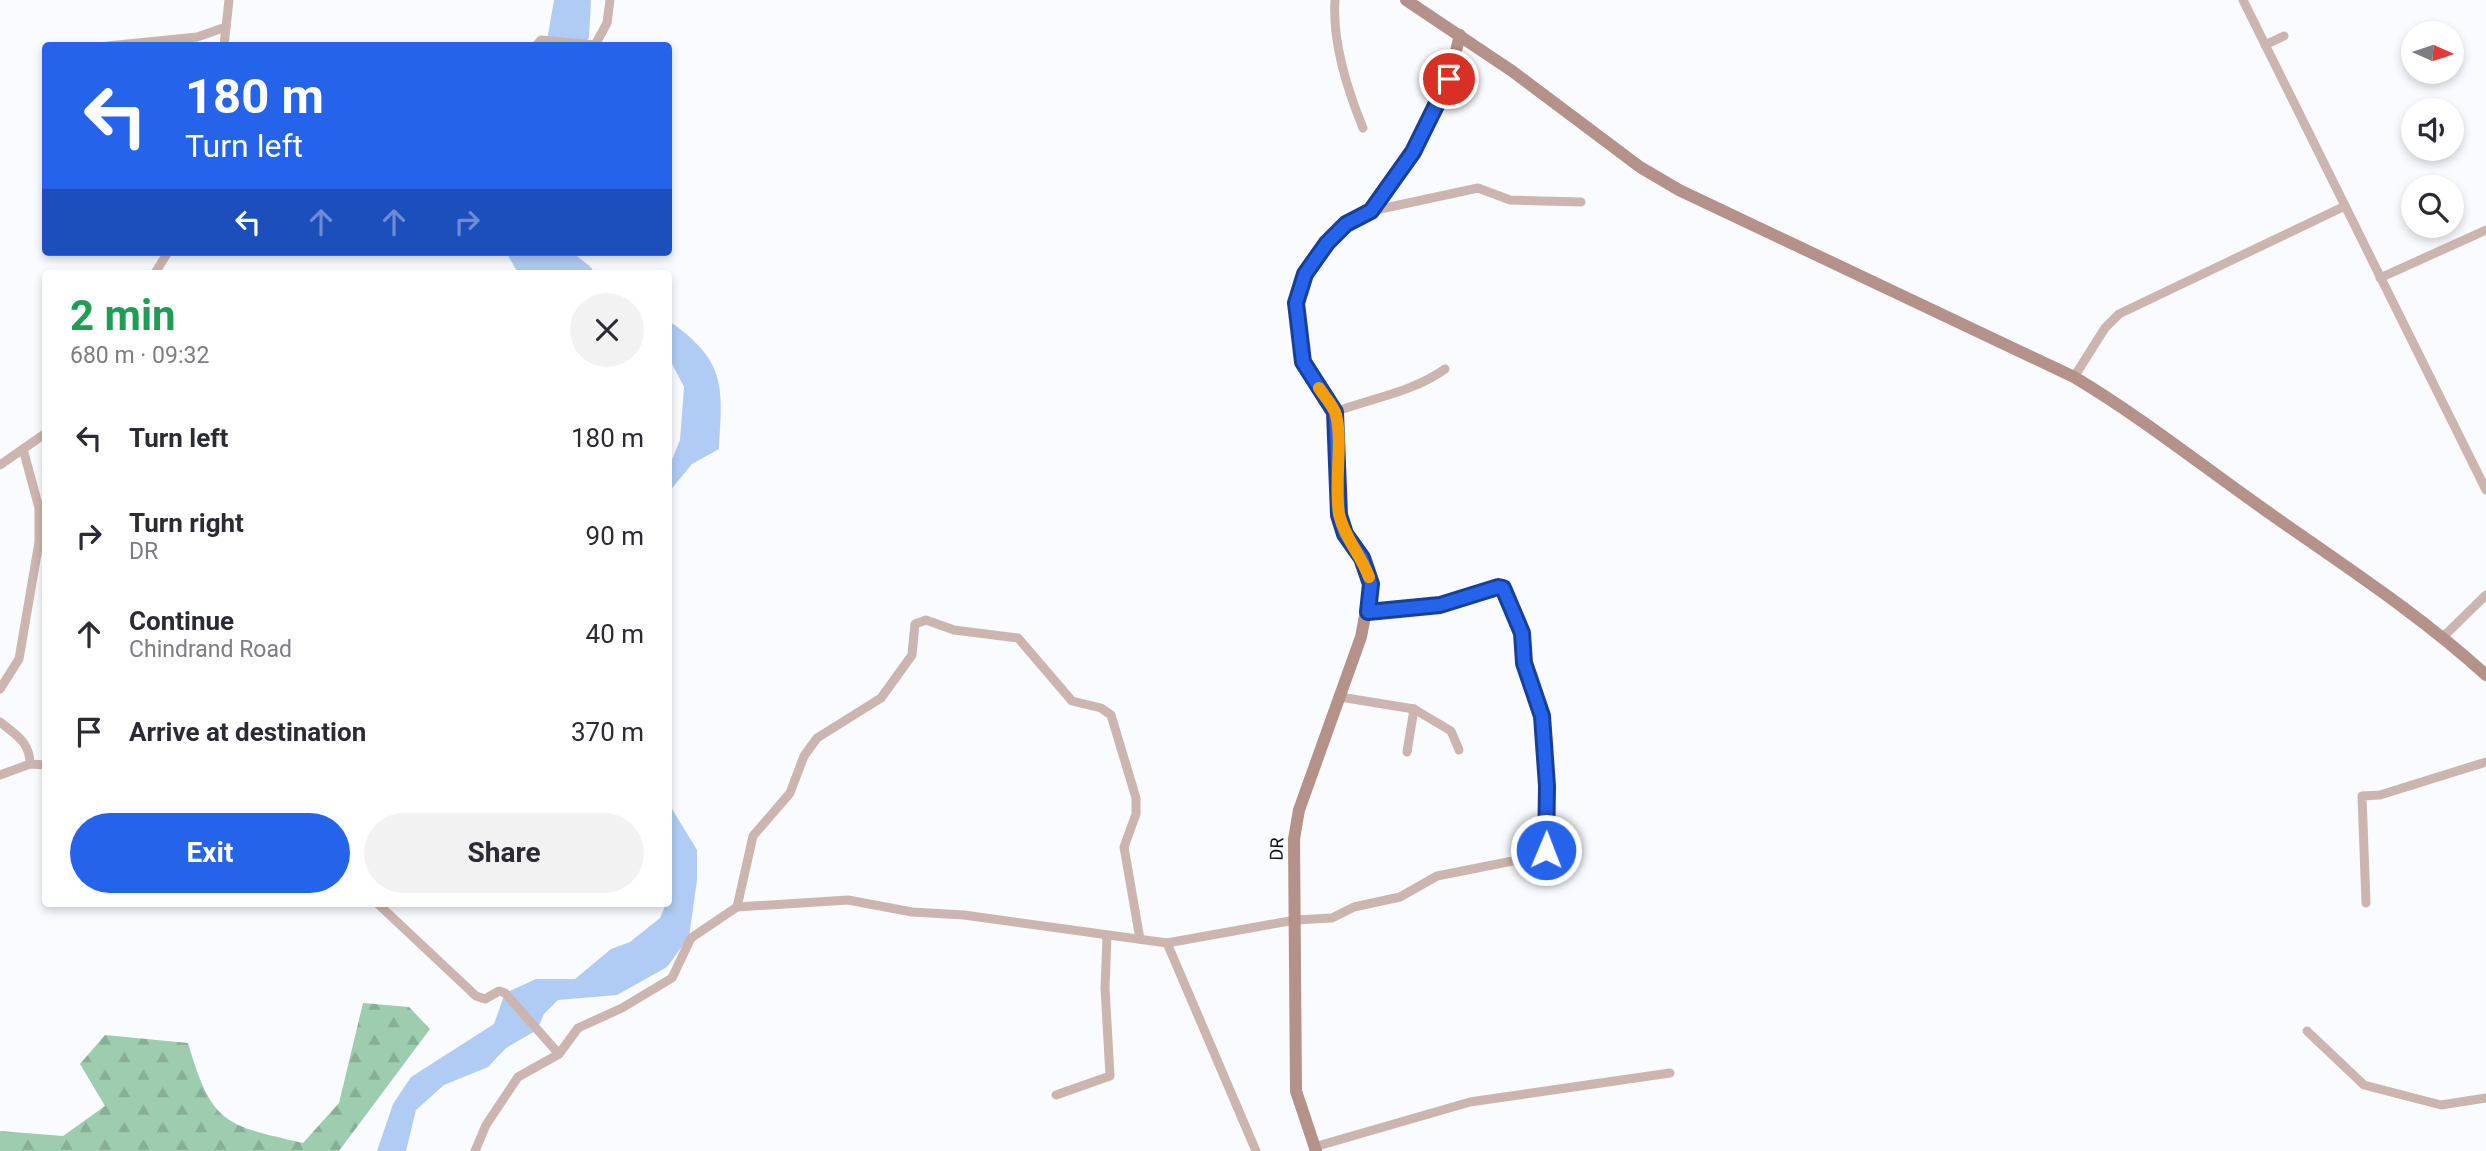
<!DOCTYPE html>
<meta charset="utf-8">
<style>
:root{--surface:#fff;--page:#f2f2f3;--text:#2b2b33;--muted:#7c7c81;--accent:#2563eb}
body{margin:0;font-family:Roboto,sans-serif;background:var(--page);color:var(--text);height:100vh;display:flex;flex-direction:column;font-size:26px;white-space:nowrap}
*{box-sizing:border-box;margin:0}
p{font-size:23px;color:var(--muted)}
.icon{flex:none;width:38px;height:38px;fill:none;stroke:currentColor;stroke-width:2;stroke-linecap:round;stroke-linejoin:round}
.map{position:relative;flex:1;overflow:hidden}
.sheet{position:absolute;left:42px;top:270px;width:630px;height:637px;display:flex;flex-direction:column;background:var(--surface);border-radius:7px;box-shadow:0 4px 10px #0003}
.sheet>*{flex:none}
.guide{position:absolute;left:42px;top:42px;width:630px;height:214px;border-radius:7px;box-shadow:0 4px 10px #0003;background:#2563eb;color:#fff;overflow:hidden}
.needle{width:46px;rotate:93deg}
.fabs{position:absolute;left:2401px;top:21px;display:grid;gap:14px}
.fabs a{display:grid;place-items:center;width:63px;height:63px;border-radius:50%;background:var(--surface);box-shadow:0 4px 10px #0003;font-size:35px}
.pin{position:absolute;display:grid;place-items:center;width:60px;height:60px;color:#fff;margin:-30px;border:4px solid #fff;border-radius:50%;box-shadow:0 2px 7px #0007}
.me{position:absolute;width:77px;margin:-38px;rotate:1deg;stroke-linejoin:round;filter:drop-shadow(0 0 5px #0008)}
.turn{display:flex;align-items:center;gap:24px;height:147px;padding:0 28px;font-size:32px}
.turn .icon{width:91px;height:91px;stroke-width:2.5}
.turn b{display:block;font-size:49px;line-height:60px}
.lanes{display:flex;align-items:center;height:66px;padding:0 28px;background:#0003;justify-content:center;gap:35px;direction:ltr}
.lanes .off{opacity:.35}
.round{display:grid;place-items:center;flex:none;width:74px;height:74px;border-radius:37px;background:var(--page)}
.headline{display:flex;align-items:center;justify-content:space-between;height:119px;padding:0 28px}
h1{font-size:42px;font-weight:700;line-height:52px;color:#1e9e55}
.action{display:flex;gap:14px;margin-top:auto;padding:14px 28px}
.action a{flex:1;height:80px;border-radius:42px;background:var(--accent);color:#fff;font-size:28px;font-weight:700;line-height:80px;text-align:center}
.action a+a{background:var(--page);color:var(--text)}
ul{padding:0;list-style:none}
li{display:flex;align-items:center;gap:21px;height:98px;padding:0 28px}
li div{flex:1}
li b{display:block;font-size:26px}
li em{font-style:normal}
.map>svg:first-child{display:block}
.forest{fill:url(#forest-firs)}
.water{fill:#b0ccf4}
.lines{fill:none;stroke-linecap:round;stroke-linejoin:round}
.river{stroke:#b0ccf4;stroke-width:18}
.street{stroke:#ccb5af;stroke-width:9}
.secondary{stroke:#b4928a;stroke-width:12}
.route-casing{stroke:#184099;stroke-width:18}
.route{stroke:#2563eb;stroke-width:12}
.slow{stroke:#f59e0b;stroke-width:12}
.labels{text-anchor:middle;stroke-width:6;stroke-linejoin:round;paint-order:stroke}
.street-label{font-size:18px;fill:#0f0f10;stroke:#fafbfe}
</style>
<div class="map">
<svg width="2486" height="1151" viewBox="0 0 2486 1151">
<defs>
<pattern id="forest-firs" width="22" height="20" patternUnits="userSpaceOnUse" patternTransform="scale(1.75)"><rect width="22" height="20" fill="#9eccaf"/><path d="M5 1l3.5 6h-7zM16 11l3.5 6h-7z" fill="#87ae96"/></pattern>
</defs>
<rect width="100%" height="100%" fill="#fafbfe"/>
<path class="forest" d="M363 1003 409 1007 430 1029 339 1151H0V1131L63 1136 105 1106 80 1064 105 1035 188 1043C212 1124 224 1125 303 1143L339 1103Z"/>
<g class="water">
<path d="M554 0H591L589 37 584 45 546 46Z"/>
<path d="M506 252H548L580 273H518Z"/>
<path d="M669 321C726 361 723 385 719 449L692 464 669 492V467L680 440 684 387 669 358Z"/>
<path d="M669 804 697 850V880L689 937 667 967 617 995 558 1000 544 1014 537 1030 506 1048 488 1067 444 1085 416 1110 406 1151H377L393 1104 411 1077 494 1024 505 993 536 979H575L611 949 630 942 660 918 671 892Z"/>
</g>
<g class="lines">
<path class="river" d="M557 252 584 273"/>
<g class="street">
<path d="M1335 0C1332 43 1347 89 1363 128"/>
<path d="M2243 0 2486 490"/>
<path d="M2265 45 2284 36"/>
<path d="M108 46 197 37 226 27"/>
<path d="M224 46 229 0"/>
<path d="M536 46 541 40 595 45 607 23 610 0"/>
<path d="M1371 211 1478 188 1510 200 1581 202"/>
<path d="M155 273 168 252"/>
<path d="M2380 278 2486 230"/>
<path d="M2074 377 2105 328 2119 314 2345 206"/>
<path d="M1335 412C1372 398 1413 392 1445 369"/>
<path d="M0 465 23 449"/>
<path d="M2444 636 2486 595"/>
<path d="M0 689 19 659 39 542V508L23 449 46 433"/>
<path d="M1340 697 1414 709 1451 731 1459 750"/>
<path d="M0 722C16 735 30 742 30 764"/>
<path d="M1407 752 1414 709"/>
<path d="M0 775 30 764 46 765"/>
<path d="M377 903 476 996 485 999 499 991 505 993 559 1054"/>
<path d="M2366 903 2362 796 2380 795 2486 762"/>
<path d="M737 907 753 836 790 793 804 756 817 738 881 698 912 655 915 624 926 620 954 630 1018 638 1072 701 1101 708 1111 715 1136 798V814L1124 847 1140 939"/>
<path d="M1167 943 1256 1151"/>
<path d="M2307 1031 2364 1085 2441 1105 2486 1098"/>
<path d="M1056 1095 1110 1076 1105 988 1107 936"/>
<path d="M1314 1147 1470 1102 1670 1073"/>
<path d="M475 1151 486 1125 518 1077 559 1054 578 1028 622 1008 672 978 691 938 737 907 848 900 912 912 964 915 1167 943 1295 920 1332 918 1354 907 1400 897 1437 876 1543 855 1546 850 1547 786 1542 716 1524 663 1522 633 1503 588 1498 587 1440 605 1368 613"/>
</g>
<g class="secondary">
<path d="M1406 0 1512 71 1640 167 1679 190 2074 377C2141 417 2201 465 2265 510 2340 563 2418 613 2486 675"/>
<path d="M1316 1151 1296 1091 1294 839 1299 810 1361 637 1371 584 1362 558 1345 534 1339 515 1336 483 1337 417 1303 362 1296 303 1305 274 1327 244 1346 224 1371 211 1413 152 1449 79 1460 35"/>
</g>
</g>
<g class="lines">
<g class="route-casing">
<path id="route" d="M1449 79 1413 152 1371 211 1346 224 1327 243 1305 274 1296 303 1303 362 1335 412 1339 515 1345 534 1362 558 1371 584 1368 612 1440 605 1498 587 1503 588 1522 633 1524 663 1542 716 1547 786 1546 850"/>
</g>
<use href="#route" class="route"/>
<path class="slow" d="M1319 388C1324 396 1334 406 1336 415 1343 443 1334 482 1339 514 1344 537 1361 555 1369 577"/>
</g>
<g class="labels">
<g class="street-label">
<text transform="translate(1277 849) rotate(-88)" y="6">DR</text>
</g>
</g>
</svg>
<div class="fabs">
<a><svg class="needle" viewBox="-14 -14 28 28"><path d="M0-13l5 13h-10z" fill="#e53935"/><path d="M0 13l5-13h-10z" fill="#7c7c81"/></svg></a>
<a><svg class="icon" aria-label="sound" viewBox="0 0 24 24"><path d="M4 9h4l5-4v14l-5-4H4zM17 9q2 3 0 6"/></svg></a>
<a><svg class="icon" aria-label="search" viewBox="0 0 24 24"><circle cx="10" cy="10" r="6"/><path d="M15 15l6 6"/></svg></a>
</div>
<div class="pin" style="left:1449px;top:79px;background:#d93025"><svg class="icon" aria-label="arrive" viewBox="0 0 24 24"><path d="M6 21V4h12l-3 4 3 4H6"/></svg></div>
<svg class="me" style="left:1546px;top:850px" viewBox="-20 -20 40 40"><circle r="17" fill="#2563eb" stroke="#fff" stroke-width="3"/><path d="M0-11L8 9 0 5-8 9z" fill="#fff"/></svg>
<div class="guide">
<div class="turn"><svg class="icon" aria-label="left" viewBox="0 0 24 24"><path d="M17 20v-9H6M10 6l-5 5 5 5"/></svg><div><b>180 m</b>Turn left</div></div>
<div class="lanes"><svg class="icon" aria-label="left" viewBox="0 0 24 24"><path d="M17 20v-9H6M10 6l-5 5 5 5"/></svg><svg class="icon off" aria-label="ahead" viewBox="0 0 24 24"><path d="M12 20V5M6 11l6-6 6 6"/></svg><svg class="icon off" aria-label="ahead" viewBox="0 0 24 24"><path d="M12 20V5M6 11l6-6 6 6"/></svg><svg class="icon off" aria-label="right" viewBox="0 0 24 24"><path d="M7 20v-9h11M14 6l5 5-5 5"/></svg></div>
</div>
<section class="sheet">
<div class="headline"><div><h1>2 min</h1><p>680 m · 09:32</p></div><a class="round"><svg class="icon" aria-label="close" viewBox="0 0 24 24"><path d="M6 6l12 12M18 6L6 18"/></svg></a></div>
<ul>
<li><svg class="icon" aria-label="left" viewBox="0 0 24 24"><path d="M17 20v-9H6M10 6l-5 5 5 5"/></svg><div><b>Turn left</b></div><em>180 m</em></li>
<li><svg class="icon" aria-label="right" viewBox="0 0 24 24"><path d="M7 20v-9h11M14 6l5 5-5 5"/></svg><div><b>Turn right</b><p>DR</p></div><em>90 m</em></li>
<li><svg class="icon" aria-label="ahead" viewBox="0 0 24 24"><path d="M12 20V5M6 11l6-6 6 6"/></svg><div><b>Continue</b><p>Chindrand Road</p></div><em>40 m</em></li>
<li><svg class="icon" aria-label="arrive" viewBox="0 0 24 24"><path d="M6 21V4h12l-3 4 3 4H6"/></svg><div><b>Arrive at destination</b></div><em>370 m</em></li>
</ul>
<div class="action"><a>Exit</a><a>Share</a></div>
</section>
</div>
